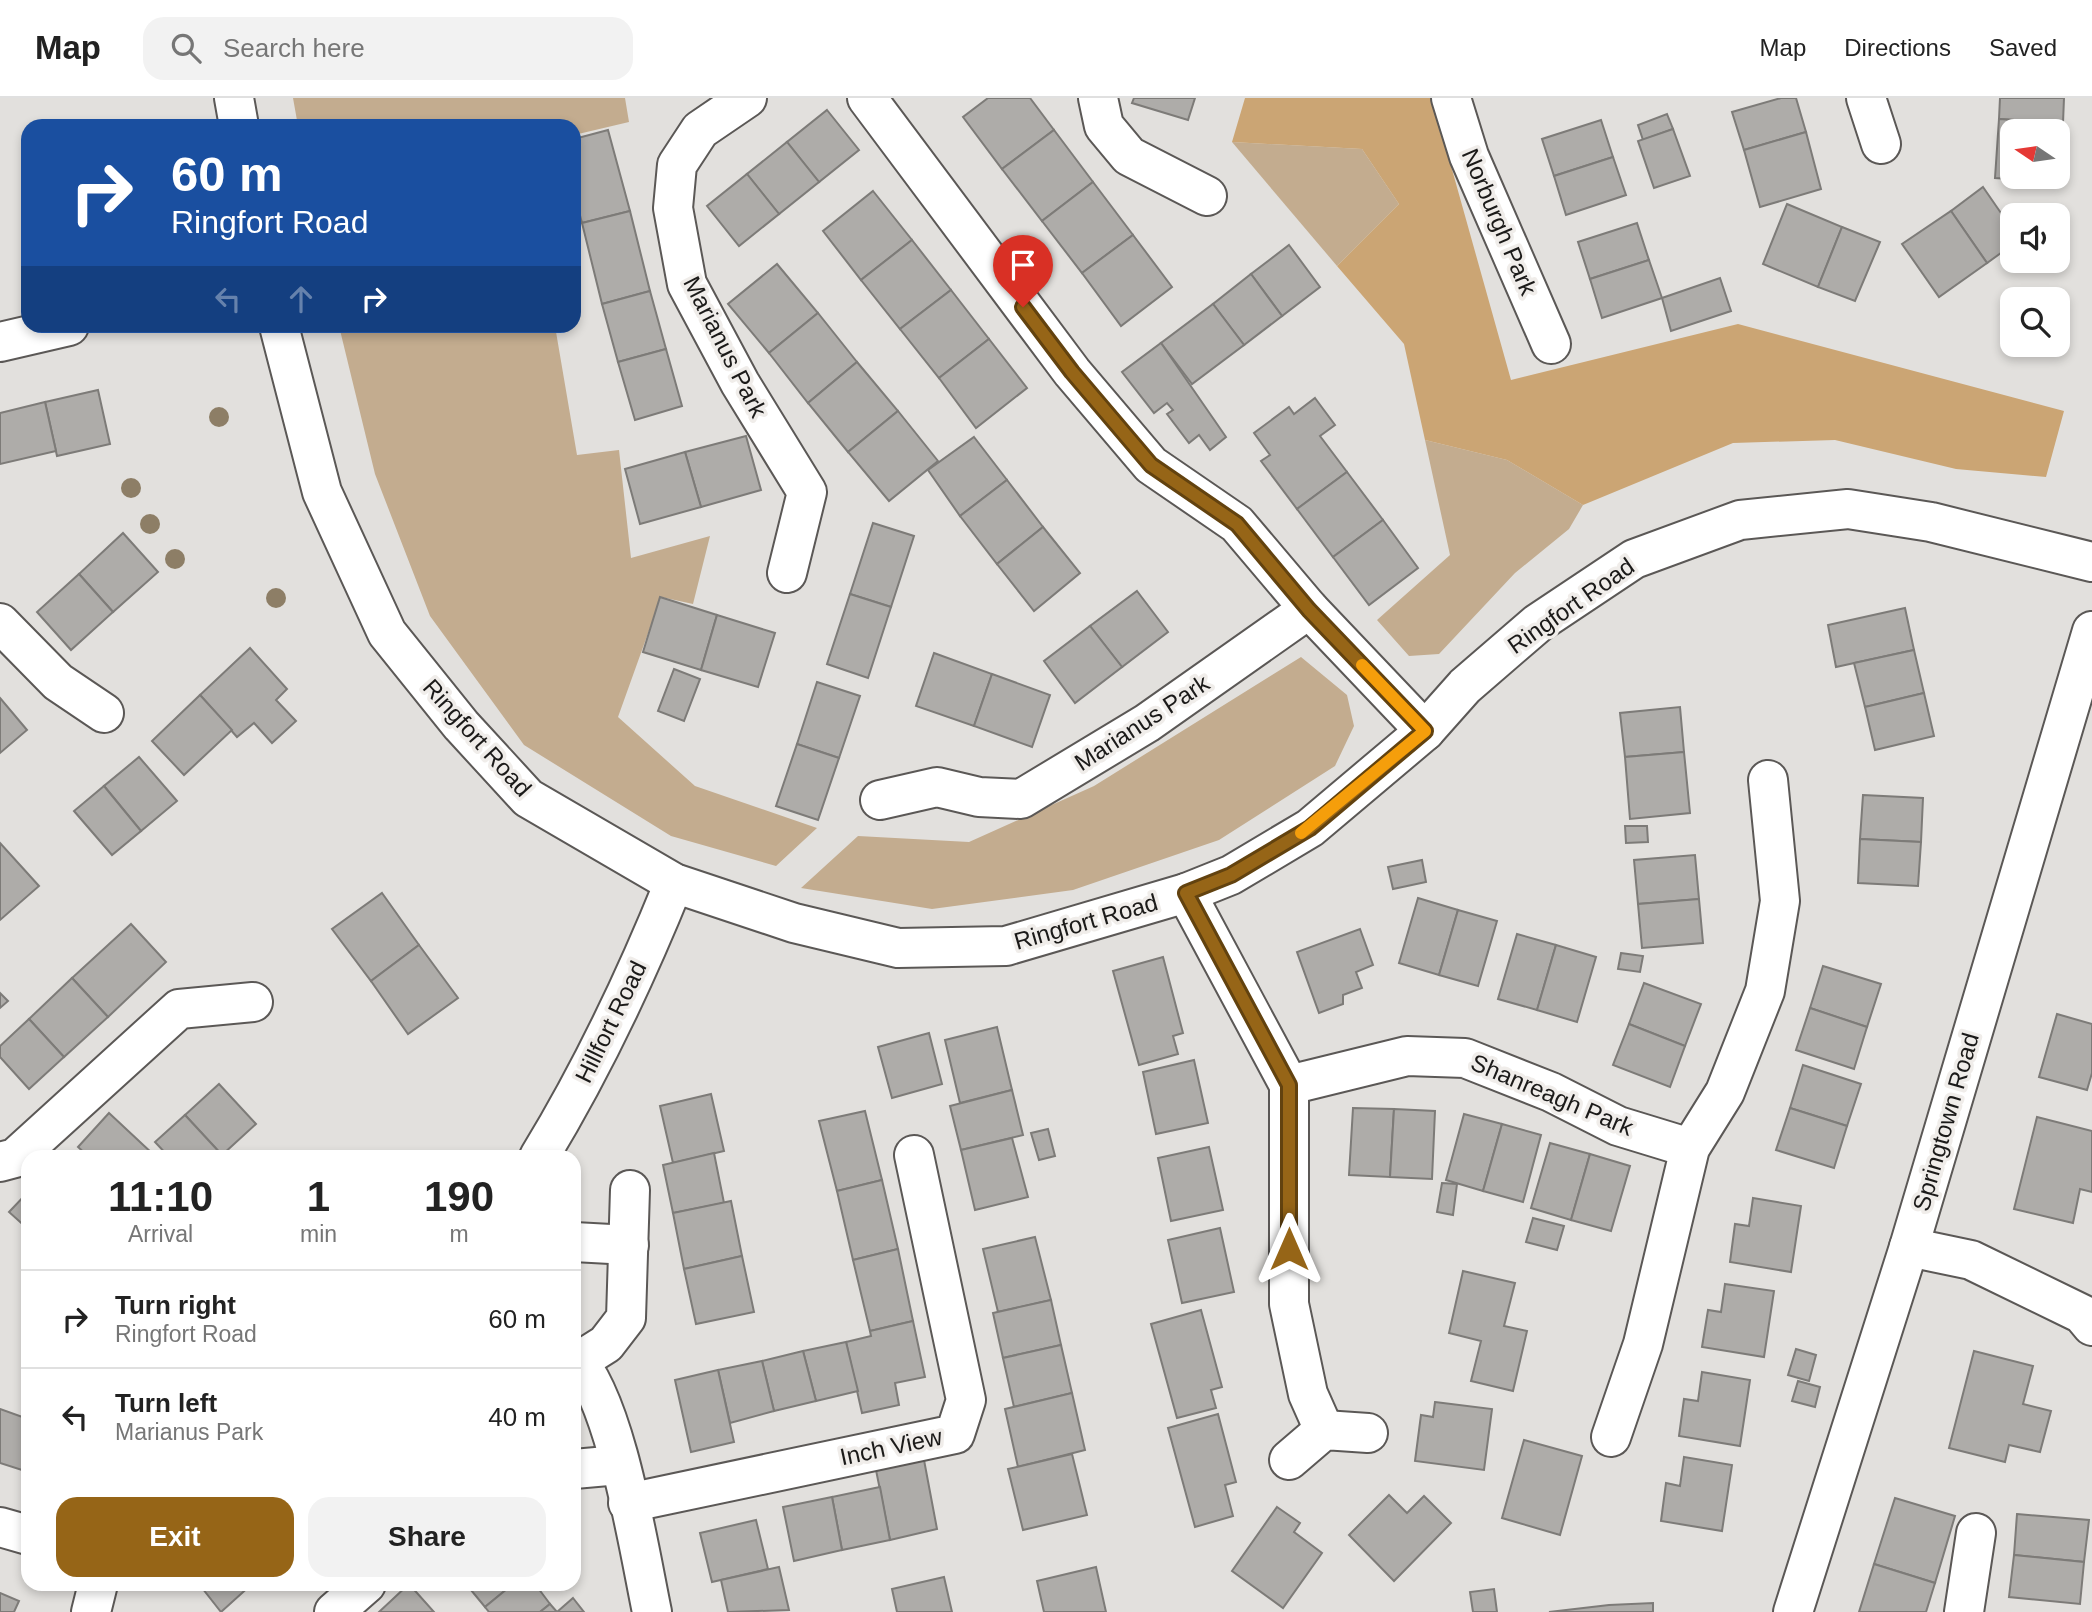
<!DOCTYPE html>
<style>
:root{--surface:#fff;--page:#f2f2f2;--text:#222;--muted:#767676;--line:#e0e0e0;--accent:#966517}
body{margin:0;font-family:Arial,sans-serif;background:var(--page);color:var(--text);height:100vh;display:flex;flex-direction:column;font-size:26px;white-space:nowrap}
*{box-sizing:border-box;margin:0}
p{font-size:23px;color:var(--muted)}
.icon{flex:none;width:38px;height:38px;fill:none;stroke:currentColor;stroke-width:2;stroke-linecap:round;stroke-linejoin:round}
.map{position:relative;flex:1;overflow:hidden}
.details{position:absolute;left:21px;top:1052px;width:560px;height:441px;display:flex;flex-direction:column;background:var(--surface);border-radius:21px;box-shadow:0 4px 10px #0003}
.details>*{flex:none}
.top-card{position:absolute;left:21px;top:21px;width:560px;height:214px;border-radius:21px;box-shadow:0 4px 10px #0003;background:#1a4fa0;color:#fff;overflow:hidden}
.needle{width:46px;rotate:283deg}
.buttons{position:absolute;left:2000px;top:21px;display:grid;gap:14px}
.buttons a{display:grid;place-items:center;width:70px;height:70px;border-radius:14px;background:var(--surface);box-shadow:0 4px 10px #0003;font-size:35px}
.pin{position:absolute;display:grid;place-items:center;width:60px;height:60px;color:#fff;margin:-72px -30px;border-radius:50% 50% 50% 0;rotate:-45deg;box-shadow:0 0 7px #0007}
.pin .icon{rotate:45deg}
.me{position:absolute;width:77px;margin:-38px;rotate:0deg;stroke-linejoin:round;filter:drop-shadow(0 0 5px #0008)}
.turn{display:flex;align-items:center;gap:24px;height:147px;padding:0 35px;font-size:32px}
.turn .icon{width:91px;height:91px;stroke-width:2.5}
.turn b{display:block;font-size:49px;line-height:60px}
.lanes{display:flex;align-items:center;height:66px;padding:0 35px;background:#0003;justify-content:center;gap:35px;direction:ltr}
.lanes .off{opacity:.35}
.eta{display:flex;justify-content:space-evenly;align-items:center;height:119px;text-align:center}
.eta b{font-size:42px;font-weight:800;line-height:49px}
.primary-button{display:flex;gap:14px;margin-top:auto;padding:14px 35px}
.primary-button a{flex:1;height:80px;border-radius:21px;background:var(--accent);color:#fff;font-size:28px;font-weight:800;line-height:80px;text-align:center}
.primary-button a+a{background:var(--page);color:var(--text)}
ul{padding:0;list-style:none}
li{display:flex;align-items:center;gap:21px;height:98px;padding:0 35px;border-top:2px solid var(--line)}
li div{flex:1}
li b{display:block;font-size:26px}
li em{font-style:normal}
header{display:flex;align-items:center;gap:42px;box-sizing:border-box;height:98px;padding:0 35px;background:var(--surface);border-bottom:2px solid var(--line)}
header strong{font-size:33px}
nav{display:flex;gap:38px;margin-inline-start:auto;font-size:24px}
.search{width:490px;height:63px;background:var(--page);display:flex;align-items:center;gap:18px;box-sizing:border-box;padding:0 24px;border-radius:21px;color:var(--muted);font-size:26px}
.map>svg:first-child{display:block}
.green{fill:#c3ac8f}
.forest{fill:#cba574}
.building{fill:#aeaca9;stroke:#7d7b78;stroke-width:2;fill-rule:evenodd}
.lines{fill:none;stroke-linecap:round;stroke-linejoin:round}
.minor-casing{stroke:#5b5856;stroke-width:42}
.minor{stroke:#fff;stroke-width:38}
.tree{fill:#8d7e66}
.route-casing{stroke:#62420f;stroke-width:18}
.route{stroke:#966517;stroke-width:12}
.slow{stroke:#f59e0b;stroke-width:12}
.labels{text-anchor:middle;stroke-width:7;stroke-linejoin:round;paint-order:stroke}
.street-label{font-size:24px;fill:#1b1a19;stroke:#f0edea}
</style>
<header>
<strong>Map</strong>
<div class="search"><svg class="icon" aria-label="search" viewBox="0 0 24 24"><circle cx="10" cy="10" r="6"/><path d="M15 15l6 6"/></svg>Search here</div>
<nav><a>Map</a><a>Directions</a><a>Saved</a></nav>
</header>
<div class="map">
<svg width="2092" height="1514" viewBox="0 0 2092 1514">
<rect width="100%" height="100%" fill="#e2e0dd"/>
<g class="green">
<path d="M293 0H625L629 24 574 37V28H298Z"/>
<path d="M1232 44 1362 51 1399 106 1337 168Z"/>
<path d="M339 228H555L577 357 619 352 631 460 710 438 693 506 661 499 618 619 695 688 817 730 776 768 671 738 524 647 430 518 375 376Z"/>
<path d="M1425 342 1507 362 1583 407 1569 431 1515 475 1439 556 1409 558 1377 522 1450 457Z"/>
<path d="M1301 559 1347 597 1354 628 1335 668 1219 742 1073 792 932 811 801 790 858 738 969 744 1094 688Z"/>
</g>
<path class="forest" d="M1245 0H1432L1511 282 1738 226 2064 313 2046 379 1956 371 1835 342 1733 345 1583 407 1507 362 1425 342 1404 246 1337 168 1399 106 1362 51 1232 44Z"/>
<g class="building">
<path d="M988 0H1030L1054 32 1002 71 963 19Z"/>
<path d="M1134 0H1195L1188 22 1132 5Z"/>
<path d="M1781 0H1796L1806 34 1744 52 1732 14Z"/>
<path d="M2000 0H2064L2063 25 1999 21Z"/>
<path d="M827 12 859 52 819 84 787 44Z"/>
<path d="M1667 16 1673 31 1643 42 1638 27Z"/>
<path d="M1999 21 2063 25 2059 84 1995 80ZM2012 33H2058V79H2012Z"/>
<path d="M1601 22 1613 59 1554 78 1542 41Z"/>
<path d="M1673 31 1690 78 1654 90 1638 43Z"/>
<path d="M608 32 630 113 582 125 574 95V41Z"/>
<path d="M1054 32 1093 84 1042 123 1002 71Z"/>
<path d="M1806 34 1821 91 1760 109 1744 52Z"/>
<path d="M787 44 819 84 779 116 747 76Z"/>
<path d="M1613 59 1626 97 1566 117 1554 78Z"/>
<path d="M747 76 779 116 739 148 707 108Z"/>
<path d="M1093 84 1133 137 1082 175 1042 123Z"/>
<path d="M1983 89 2012 131V147L1987 165 1951 113Z"/>
<path d="M873 93 912 142 861 182 823 133Z"/>
<path d="M1787 106 1842 129 1818 189 1763 166Z"/>
<path d="M630 113 650 193 602 206 582 125Z"/>
<path d="M1951 113 1987 165 1939 199 1902 146Z"/>
<path d="M1637 125 1649 162 1590 181 1578 144Z"/>
<path d="M1842 129 1880 144 1855 203 1818 189Z"/>
<path d="M1133 137 1172 189 1121 228 1082 175Z"/>
<path d="M912 142 951 192 900 231 861 182Z"/>
<path d="M1289 147 1320 189 1282 218 1251 176Z"/>
<path d="M1649 162 1662 200 1602 220 1590 181Z"/>
<path d="M777 166 818 215 769 255 728 206Z"/>
<path d="M1251 176 1282 218 1244 247 1213 206Z"/>
<path d="M1720 180 1731 213 1671 233 1662 200Z"/>
<path d="M951 192 989 241 939 280 900 231Z"/>
<path d="M650 193 666 251 618 264 602 206Z"/>
<path d="M1213 206 1244 247 1192 286 1161 245Z"/>
<path d="M818 215 857 264 808 305 769 255Z"/>
<path d="M989 241 1027 290 976 330 939 280Z"/>
<path d="M1161 245 1226 339 1210 352 1199 337 1189 345 1167 316 1173 312 1167 305 1154 315 1122 274Z"/>
<path d="M666 251 682 308 635 322 618 264Z"/>
<path d="M857 264 898 313 848 354 808 305Z"/>
<path d="M98 292 110 346 57 358 45 304Z"/>
<path d="M1315 300 1335 327 1320 338 1347 374 1297 411 1261 363 1270 357 1254 335 1289 309 1294 316Z"/>
<path d="M45 304 56 353 0 366V315Z"/>
<path d="M898 313 938 363 889 403 848 354Z"/>
<path d="M746 338 761 392 701 409 685 354Z"/>
<path d="M974 339 1007 382 960 418 928 372Z"/>
<path d="M685 354 701 409 640 426 625 371Z"/>
<path d="M1347 374 1383 422 1333 459 1297 411Z"/>
<path d="M1007 382 1043 429 997 466 960 418Z"/>
<path d="M1383 422 1418 470 1369 507 1333 459Z"/>
<path d="M873 425 914 438 891 509 850 496Z"/>
<path d="M1043 429 1080 475 1034 513 997 466Z"/>
<path d="M123 435 158 474 113 514 79 476Z"/>
<path d="M79 476 113 514 71 552 37 514Z"/>
<path d="M1137 493 1168 534 1122 569 1090 528Z"/>
<path d="M850 496 891 509 868 580 827 566Z"/>
<path d="M660 499 717 517 701 572 643 554Z"/>
<path d="M1905 510 1914 552 1836 569 1828 527Z"/>
<path d="M717 517 775 535 758 589 701 572Z"/>
<path d="M1090 528 1122 569 1075 605 1044 563Z"/>
<path d="M250 550 287 591 276 602 296 623 272 645 254 625 237 639 200 597Z"/>
<path d="M1914 552 1924 595 1865 609 1854 565Z"/>
<path d="M934 555 992 576 974 628 916 608Z"/>
<path d="M674 571 700 581 684 623 658 613Z"/>
<path d="M992 576 1050 597 1032 649 974 628Z"/>
<path d="M817 584 860 598 839 660 797 646Z"/>
<path d="M1924 595 1934 638 1875 652 1865 609Z"/>
<path d="M200 597 232 632 184 677 152 643Z"/>
<path d="M0 600 27 632 0 655Z"/>
<path d="M1680 609 1684 654 1625 659 1620 615Z"/>
<path d="M797 646 839 660 818 722 776 708Z"/>
<path d="M1684 654 1690 715 1630 721 1625 659Z"/>
<path d="M139 659 177 703 141 733 104 688Z"/>
<path d="M104 688 141 733 112 757 74 713Z"/>
<path d="M1863 697 1923 700 1921 744 1860 741Z"/>
<path d="M1625 728H1647L1648 744 1626 745Z"/>
<path d="M1860 741 1921 744 1918 788 1858 785Z"/>
<path d="M0 745 39 788 0 822Z"/>
<path d="M1695 757 1699 801 1638 806 1634 762Z"/>
<path d="M1422 762 1426 784 1393 791 1388 769Z"/>
<path d="M382 795 419 847 371 883 332 831Z"/>
<path d="M1418 800 1458 812 1439 877 1399 865Z"/>
<path d="M1699 801 1703 845 1642 850 1638 806Z"/>
<path d="M1458 812 1497 823 1478 888 1439 877Z"/>
<path d="M131 826 166 864 108 919 72 880Z"/>
<path d="M1360 831 1373 867 1356 874 1362 890 1343 897V906L1319 915 1297 854Z"/>
<path d="M1517 836 1556 847 1537 912 1498 901Z"/>
<path d="M419 847 458 900 408 936 371 883Z"/>
<path d="M1556 847 1596 859 1577 924 1537 912Z"/>
<path d="M1621 855 1643 858 1640 874 1618 871Z"/>
<path d="M1163 859 1183 935 1173 938 1178 956 1139 967 1113 873Z"/>
<path d="M1823 868 1881 886 1867 929 1810 910Z"/>
<path d="M72 880 108 919 64 959 29 921Z"/>
<path d="M1644 885 1701 906 1685 948 1629 926Z"/>
<path d="M0 895 8 903 0 910Z"/>
<path d="M1810 910 1867 929 1854 971 1796 952Z"/>
<path d="M2057 916 2092 926V975L2087 992 2039 979Z"/>
<path d="M29 921 64 959 29 991 0 959V948Z"/>
<path d="M1629 926 1685 948 1670 989 1613 967Z"/>
<path d="M997 929 1012 992 960 1005 945 942Z"/>
<path d="M929 935 942 986 892 1000 878 949Z"/>
<path d="M1194 962 1208 1025 1156 1036 1143 974Z"/>
<path d="M1803 967 1861 986 1847 1028 1790 1010Z"/>
<path d="M219 986 256 1026 222 1057 185 1017Z"/>
<path d="M1012 992 1023 1037 961 1052 950 1008Z"/>
<path d="M711 996 724 1053 673 1065 660 1008Z"/>
<path d="M1353 1010 1394 1011 1390 1079 1349 1077Z"/>
<path d="M1790 1010 1847 1028 1834 1070 1776 1052Z"/>
<path d="M1394 1011 1435 1013 1432 1081 1390 1079Z"/>
<path d="M865 1013 882 1082 837 1093 819 1023Z"/>
<path d="M109 1015 155 1058V1059H89L78 1049Z"/>
<path d="M1464 1016 1502 1026 1483 1093 1446 1082Z"/>
<path d="M185 1017 222 1057 220 1059H169L155 1044Z"/>
<path d="M2037 1019 2092 1033V1094L2080 1091 2073 1125 2014 1111Z"/>
<path d="M1502 1026 1541 1037 1523 1104 1483 1093Z"/>
<path d="M1048 1031 1055 1058 1039 1062 1031 1035Z"/>
<path d="M1012 1040 1028 1099 975 1112 961 1052Z"/>
<path d="M1550 1045 1590 1056 1571 1122 1531 1110Z"/>
<path d="M1209 1049 1223 1112 1171 1123 1158 1060Z"/>
<path d="M714 1055 724 1105 673 1115 663 1067Z"/>
<path d="M1590 1056 1630 1068 1611 1133 1571 1122Z"/>
<path d="M882 1082 898 1151 853 1162 837 1093Z"/>
<path d="M1442 1085 1457 1086 1453 1117 1437 1114Z"/>
<path d="M28 1094V1131L9 1114Z"/>
<path d="M1753 1100 1801 1108 1791 1174 1730 1164 1735 1126 1749 1128Z"/>
<path d="M731 1103 742 1158 684 1171 673 1115Z"/>
<path d="M1533 1120 1564 1128 1557 1152 1526 1144Z"/>
<path d="M1220 1130 1234 1194 1182 1205 1168 1142Z"/>
<path d="M1035 1139 1051 1202 998 1214 983 1151Z"/>
<path d="M898 1151 913 1223 870 1233 853 1162Z"/>
<path d="M742 1158 754 1214 696 1226 684 1171Z"/>
<path d="M1463 1173 1515 1185 1504 1228 1527 1233 1513 1293 1471 1283 1481 1243 1449 1235Z"/>
<path d="M1725 1186 1774 1193 1764 1259 1702 1249 1708 1212 1721 1214Z"/>
<path d="M1051 1202 1061 1247 1003 1260 993 1215Z"/>
<path d="M1201 1212 1222 1289 1211 1292 1216 1310 1177 1320 1151 1226Z"/>
<path d="M913 1223 925 1279 895 1285 899 1307 862 1315 846 1244 871 1238 870 1233Z"/>
<path d="M846 1244 858 1293 816 1303 803 1253Z"/>
<path d="M1061 1247 1072 1295 1014 1309 1003 1260Z"/>
<path d="M1796 1251 1816 1257 1809 1283 1788 1277Z"/>
<path d="M803 1253 816 1303 774 1313 762 1263Z"/>
<path d="M1974 1253 2033 1268 2023 1306 2051 1313 2040 1354 2009 1347 2005 1364 1949 1350Z"/>
<path d="M762 1263 774 1313 730 1325 718 1272Z"/>
<path d="M718 1272 734 1344 691 1354 675 1282Z"/>
<path d="M1702 1274 1750 1282 1740 1348 1679 1338 1684 1301 1698 1303Z"/>
<path d="M1798 1283 1820 1289 1815 1309 1792 1303Z"/>
<path d="M1072 1295 1085 1352 1018 1369 1005 1311Z"/>
<path d="M1435 1304 1492 1311 1484 1372 1415 1363 1421 1317 1433 1319Z"/>
<path d="M0 1311 28 1321V1356L22 1372 0 1365Z"/>
<path d="M1218 1316 1236 1384 1225 1387 1233 1418 1195 1429 1168 1330Z"/>
<path d="M1524 1342 1582 1358 1560 1437 1502 1420Z"/>
<path d="M28 1356V1374L22 1372Z"/>
<path d="M1072 1356 1087 1417 1023 1432 1008 1371Z"/>
<path d="M1684 1359 1732 1367 1722 1433 1661 1423 1666 1385 1680 1388Z"/>
<path d="M924 1362 937 1431 890 1442 876 1372Z"/>
<path d="M880 1389 890 1442 842 1452 832 1399Z"/>
<path d="M1389 1397 1407 1415 1424 1398 1451 1425 1394 1483 1349 1437Z"/>
<path d="M832 1399 842 1452 794 1463 783 1409Z"/>
<path d="M1895 1400 1955 1418 1935 1485 1874 1466Z"/>
<path d="M1277 1409 1300 1425 1294 1434 1322 1455 1283 1510 1232 1473Z"/>
<path d="M2017 1416 2089 1422 2084 1464 2014 1457Z"/>
<path d="M756 1422 768 1471 712 1484 700 1435Z"/>
<path d="M2014 1457 2084 1464 2080 1506 2009 1499Z"/>
<path d="M1874 1466 1935 1485 1926 1514H1859Z"/>
<path d="M779 1469 789 1512 728 1514 721 1482Z"/>
<path d="M1096 1469 1106 1514H1044L1037 1483Z"/>
<path d="M944 1479 952 1514H897L892 1491Z"/>
<path d="M199 1486H252L221 1514Z"/>
<path d="M409 1486 434 1514H379Z"/>
<path d="M466 1486H513L485 1509Z"/>
<path d="M513 1486H535L550 1506 540 1514H489L485 1509Z"/>
<path d="M1494 1491 1497 1514H1473L1470 1494Z"/>
<path d="M0 1495 19 1503 14 1514H0Z"/>
<path d="M573 1500 584 1514H540L550 1506 557 1514Z"/>
<path d="M1653 1505V1514H1549L1609 1507Z"/>
</g>
<g class="lines">
<g class="minor-casing">
<g id="minor">
<path d="M234 0 239 28"/>
<path d="M747 0 700 32 677 67 673 110 687 186 740 285 807 394 787 475"/>
<path d="M867 0 1072 274 1151 367 1237 426 1309 511 1425 633"/>
<path d="M1098 0 1104 28 1129 58 1207 98"/>
<path d="M1451 0 1469 58 1551 246"/>
<path d="M1866 0 1881 46"/>
<path d="M279 228 322 394 387 535 461 627 528 700 674 785 794 825 898 850 1006 848 1186 795 1231 777 1310 730 1425 633 1465 588 1538 525 1634 461 1740 422 1848 411 1931 424 2092 464"/>
<path d="M0 244 69 228"/>
<path d="M0 525 58 584 104 615"/>
<path d="M880 702 937 689 979 699 1021 701 1147 625 1309 511"/>
<path d="M1186 795 1289 987 1407 958 1465 960 1551 994 1618 1028 1690 1050"/>
<path d="M1289 987V1206L1308 1296 1324 1332"/>
<path d="M539 1059C592 972 636 879 674 785"/>
<path d="M0 1064 15 1060 179 911 253 904"/>
<path d="M574 1144 629 1147"/>
<path d="M1909 1149 1971 1162 2082 1216 2092 1228"/>
<path d="M574 1259C616 1301 639 1452 652 1514"/>
<path d="M579 1263 606 1246 626 1220 630 1092"/>
<path d="M1611 1339 1643 1246 1690 1050 1725 994 1765 893 1780 803 1768 682"/>
<path d="M1289 1362 1324 1332 1368 1335"/>
<path d="M574 1371 619 1367"/>
<path d="M628 1405 955 1336 966 1302 914 1057"/>
<path d="M0 1429 28 1437"/>
<path d="M91 1514 98 1486"/>
<path d="M334 1514 366 1486"/>
<path d="M1793 1514 1909 1149 2092 533"/>
<path d="M1964 1514 1976 1435"/>
</g>
</g>
<use href="#minor" class="minor"/>
</g>
<g class="tree">
<circle cx="219" cy="319" r="10"/>
<circle cx="131" cy="390" r="10"/>
<circle cx="150" cy="426" r="10"/>
<circle cx="175" cy="461" r="10"/>
<circle cx="276" cy="500" r="10"/>
</g>
<g class="lines">
<g class="route-casing">
<path id="route" d="M1023 209 1072 274 1151 367 1237 426 1309 512 1425 633 1310 730 1231 777 1186 795 1289 987V1151"/>
</g>
<use href="#route" class="route"/>
<path class="slow" d="M1301 735 1425 633 1362 567"/>
</g>
<g class="labels">
<g class="street-label">
<text transform="translate(1499 124) rotate(67)" y="8">Norburgh Park</text>
<text transform="translate(725 249) rotate(63)" y="8">Marianus Park</text>
<text transform="translate(1571 508) rotate(-35)" y="8">Ringfort Road</text>
<text transform="translate(1142 625) rotate(-33)" y="8">Marianus Park</text>
<text transform="translate(477 640) rotate(48)" y="8">Ringfort Road</text>
<text transform="translate(1086 824) rotate(-16)" y="8">Ringfort Road</text>
<text transform="translate(611 924) rotate(-64)" y="8">Hillfort Road</text>
<text transform="translate(1552 997) rotate(23)" y="8">Shanreagh Park</text>
<text transform="translate(1946 1024) rotate(-74)" y="8">Springtown Road</text>
<text transform="translate(891 1349) rotate(-12)" y="8">Inch View</text>
</g>
</g>
</svg>
<div class="buttons">
<a><svg class="needle" viewBox="-14 -14 28 28"><path d="M0-13l5 13h-10z" fill="#e53935"/><path d="M0 13l5-13h-10z" fill="#767676"/></svg></a>
<a><svg class="icon" aria-label="sound" viewBox="0 0 24 24"><path d="M4 9h4l5-4v14l-5-4H4zM17 9q2 3 0 6"/></svg></a>
<a><svg class="icon" aria-label="search" viewBox="0 0 24 24"><circle cx="10" cy="10" r="6"/><path d="M15 15l6 6"/></svg></a>
</div>
<div class="pin" style="left:1023px;top:209px;background:#d93025"><svg class="icon" aria-label="arrive" viewBox="0 0 24 24"><path d="M6 21V4h12l-3 4 3 4H6"/></svg></div>
<svg class="me" style="left:1289px;top:1151px" viewBox="-20 -20 40 40"><path d="M0-17L14 15 0 8-14 15z" fill="#966517" stroke="#fff" stroke-width="4"/></svg>
<div class="top-card">
<div class="turn"><svg class="icon" aria-label="right" viewBox="0 0 24 24"><path d="M7 20v-9h11M14 6l5 5-5 5"/></svg><div><b>60 m</b>Ringfort Road</div></div>
<div class="lanes"><svg class="icon off" aria-label="left" viewBox="0 0 24 24"><path d="M17 20v-9H6M10 6l-5 5 5 5"/></svg><svg class="icon off" aria-label="ahead" viewBox="0 0 24 24"><path d="M12 20V5M6 11l6-6 6 6"/></svg><svg class="icon" aria-label="right" viewBox="0 0 24 24"><path d="M7 20v-9h11M14 6l5 5-5 5"/></svg></div>
</div>
<section class="details">
<div class="eta">
<div><b>11:10</b><p>Arrival</p></div>
<div><b>1</b><p>min</p></div>
<div><b>190</b><p>m</p></div>
</div>
<ul>
<li><svg class="icon" aria-label="right" viewBox="0 0 24 24"><path d="M7 20v-9h11M14 6l5 5-5 5"/></svg><div><b>Turn right</b><p>Ringfort Road</p></div><em>60 m</em></li>
<li><svg class="icon" aria-label="left" viewBox="0 0 24 24"><path d="M17 20v-9H6M10 6l-5 5 5 5"/></svg><div><b>Turn left</b><p>Marianus Park</p></div><em>40 m</em></li>
</ul>
<div class="primary-button"><a>Exit</a><a>Share</a></div>
</section>
</div>
